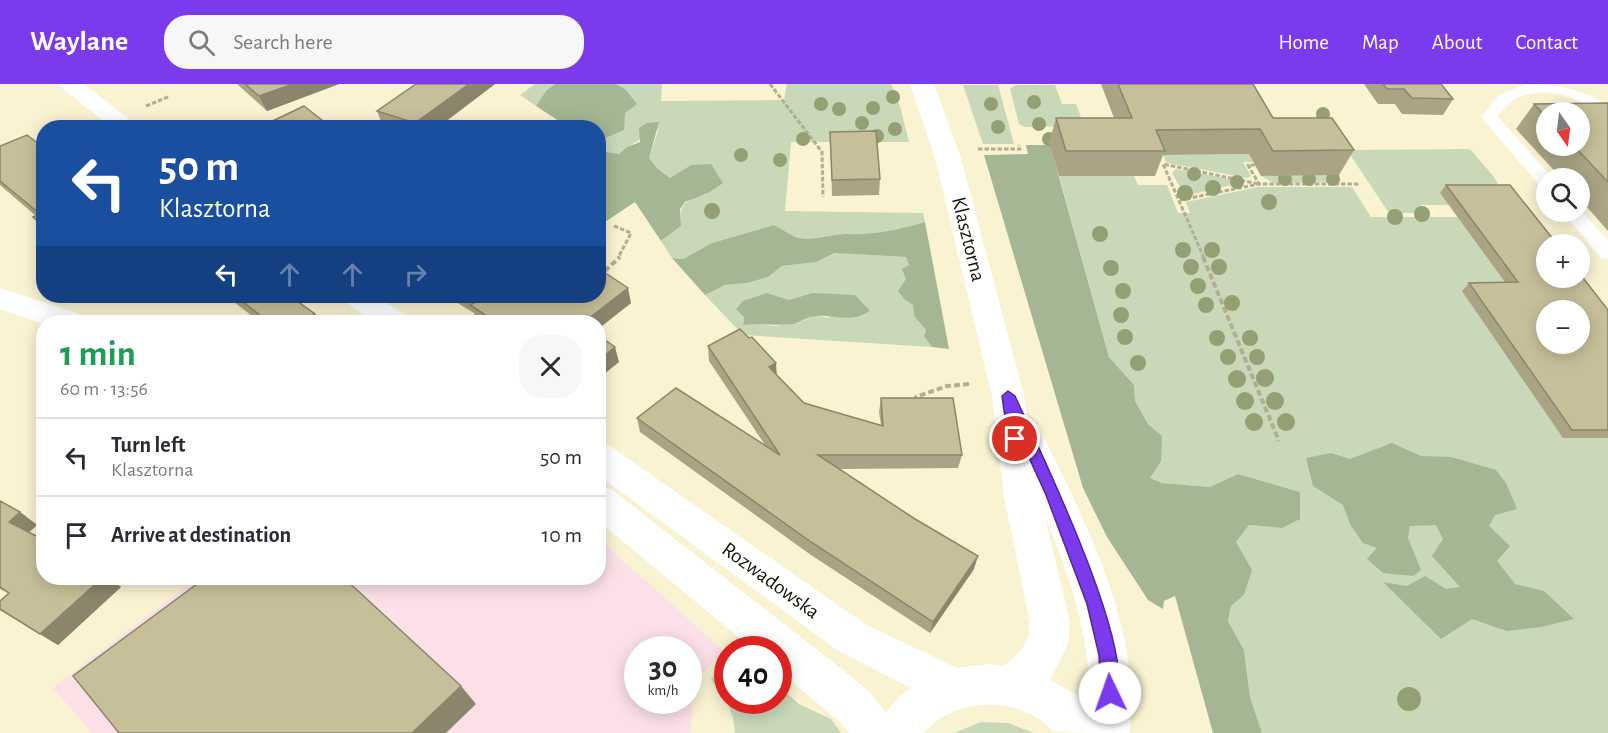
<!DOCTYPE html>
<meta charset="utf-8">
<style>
:root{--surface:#fff;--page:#f7f7f7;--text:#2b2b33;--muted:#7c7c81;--line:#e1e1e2;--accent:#7c3aed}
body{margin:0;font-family:"Alegreya Sans",sans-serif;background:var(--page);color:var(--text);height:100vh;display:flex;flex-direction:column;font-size:22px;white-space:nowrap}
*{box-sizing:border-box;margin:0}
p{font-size:20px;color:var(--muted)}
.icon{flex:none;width:33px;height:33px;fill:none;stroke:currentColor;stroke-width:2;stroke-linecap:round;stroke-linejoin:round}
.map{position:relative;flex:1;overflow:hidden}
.side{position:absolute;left:36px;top:231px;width:570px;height:270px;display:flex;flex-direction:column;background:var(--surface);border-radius:24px;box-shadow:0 3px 15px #0003}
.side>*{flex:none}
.hud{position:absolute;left:36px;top:36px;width:570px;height:183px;border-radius:24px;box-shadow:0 3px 15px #0003;background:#1a4fa0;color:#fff;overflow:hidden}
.needle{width:39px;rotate:166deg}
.controls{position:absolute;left:1536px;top:18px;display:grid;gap:12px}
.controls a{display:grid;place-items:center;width:54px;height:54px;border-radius:50%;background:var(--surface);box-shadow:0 3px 15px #0003;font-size:30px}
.speed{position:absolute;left:624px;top:552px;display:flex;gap:12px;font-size:30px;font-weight:700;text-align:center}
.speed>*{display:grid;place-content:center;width:78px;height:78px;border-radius:50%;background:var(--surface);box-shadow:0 3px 15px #0003;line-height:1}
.speed small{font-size:15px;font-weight:400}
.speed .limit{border:9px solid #d22;background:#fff;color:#111}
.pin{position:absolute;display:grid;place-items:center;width:51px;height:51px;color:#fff;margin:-26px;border:3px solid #fff;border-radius:50%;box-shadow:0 2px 6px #0007}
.me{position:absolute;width:66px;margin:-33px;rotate:357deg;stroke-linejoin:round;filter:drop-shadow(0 0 4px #0008)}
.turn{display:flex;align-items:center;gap:21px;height:126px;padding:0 24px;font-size:27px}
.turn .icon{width:78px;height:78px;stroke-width:2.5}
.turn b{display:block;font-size:42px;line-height:51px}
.lanes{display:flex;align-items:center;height:57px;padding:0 24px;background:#0003;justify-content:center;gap:30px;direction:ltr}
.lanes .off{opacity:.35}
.round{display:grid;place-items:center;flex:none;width:63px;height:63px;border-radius:24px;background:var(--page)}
.overview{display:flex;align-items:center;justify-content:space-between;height:102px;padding:0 24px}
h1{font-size:36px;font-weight:700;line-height:45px;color:#1e9e55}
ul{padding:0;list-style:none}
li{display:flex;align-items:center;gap:18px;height:78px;padding:0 24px;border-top:2px solid var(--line)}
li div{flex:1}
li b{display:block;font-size:22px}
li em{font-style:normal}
header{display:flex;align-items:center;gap:36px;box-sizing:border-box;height:84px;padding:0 30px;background:var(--accent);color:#fff}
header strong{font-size:28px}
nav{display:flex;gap:33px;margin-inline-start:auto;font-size:21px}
.search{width:420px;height:54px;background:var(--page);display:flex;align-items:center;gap:15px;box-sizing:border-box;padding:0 21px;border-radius:24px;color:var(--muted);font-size:22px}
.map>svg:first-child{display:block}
.commercial{fill:#fbe0e7;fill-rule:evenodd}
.green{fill:#c8d8b9;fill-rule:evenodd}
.forest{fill:#a4b693}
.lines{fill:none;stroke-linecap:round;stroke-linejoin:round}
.path-far1{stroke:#b2ad93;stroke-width:3;stroke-dasharray:4.5 2;stroke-linecap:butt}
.path{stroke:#b2ad93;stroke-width:4;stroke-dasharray:6 3;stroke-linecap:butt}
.service{fill:#fff;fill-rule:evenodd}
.minor{fill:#fff;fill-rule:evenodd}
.tertiary{fill:#fff;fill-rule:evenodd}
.tree{fill:#949f74}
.wall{fill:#aaa484;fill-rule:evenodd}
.shaded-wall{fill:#8b866b}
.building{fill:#c6bf99;stroke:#8b866b;stroke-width:1.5;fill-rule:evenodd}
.route{fill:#7c3aed;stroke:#51269a;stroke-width:1.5}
.labels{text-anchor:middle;stroke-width:5;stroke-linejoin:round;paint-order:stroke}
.street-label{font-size:21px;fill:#131106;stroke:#fff}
</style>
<header>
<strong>Waylane</strong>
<div class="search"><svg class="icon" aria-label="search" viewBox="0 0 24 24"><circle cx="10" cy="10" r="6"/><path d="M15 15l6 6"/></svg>Search here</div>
<nav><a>Home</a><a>Map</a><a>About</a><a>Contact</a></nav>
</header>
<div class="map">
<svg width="1608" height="649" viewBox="0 0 1608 649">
<rect width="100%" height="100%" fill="#f9f3d2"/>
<path class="commercial" d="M599 455 724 567 693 599 691 649H92L53 604 197 494H598ZM638 566H688V616H638Z"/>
<g class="green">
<path d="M535 0H555L546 7 536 22 520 11Z"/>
<path d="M616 0H662L661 17 784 16 787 0H891L900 22 909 58H791L785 127 923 129 925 138C898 146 873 151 846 150 831 150 815 157 799 154 791 152 781 145 774 141L712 159 683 175 672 174 661 157 681 142C679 116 686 118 708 109L691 81 670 94 658 85 649 74 659 44C646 54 630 59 619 70L606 68 599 63 598 51 605 54 625 5Z"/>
<path d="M963 1H998L1014 60H983Z"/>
<path d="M1016 1H1055L1062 20H1076L1083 39 1077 42 1025 43 1019 40 1010 5Z"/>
<path d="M1470 65 1494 93 1503 109 1473 121H1420L1425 129H1389L1347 66Z"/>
<path d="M1249 70 1253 78H1243L1251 92 1247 94 1173 80 1166 78 1163 71Z"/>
<path d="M1176 85 1235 96 1241 99 1185 112 1172 89Z"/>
<path d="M1339 91 1340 97 1335 98 1274 99 1261 92Z"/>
<path d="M1059 92H1134L1138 101H1167L1178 129H1190L1186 118 1258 103H1352L1371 133H1482L1546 226V260H1580L1608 280V649H1262L1250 613 1244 566 1228 537 1231 522 1244 511 1236 458 1249 441 1282 444 1300 408 1238 390 1210 403 1162 399 1150 394 1162 352 1148 340 1135 317 1134 301 1109 273Z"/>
<path d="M836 169 906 173 909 181 905 216 913 221 914 232 926 246 924 252 932 263 743 251 705 211 725 201 747 199 768 193 782 182 816 178ZM767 209 789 216 812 209 829 234 814 231 798 239 774 242 757 240 743 241 744 233Z"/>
<path d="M727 579 728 616H778L779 602 799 620 831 635 841 649H735C734 626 724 612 711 595Z"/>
<path d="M981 638 1008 639 1034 649H954Z"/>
</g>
<g class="forest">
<path d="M555 0H616L625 5 637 20 625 29 624 46 605 54 599 51 598 44 568 43 536 22 546 7Z"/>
<path d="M659 38 649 74 658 85 670 94 691 81 711 80 723 99 708 109 685 118 680 125 681 142 661 157 635 118 599 142V73L606 68 619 70 627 63 640 58 639 44 647 39Z"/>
<path d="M1026 61H1050L1109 273 1134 301 1135 317 1148 340 1162 352 1161 377 1150 394 1162 399 1210 403 1238 390 1300 408V435L1282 444 1249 441 1236 458 1252 486 1244 511 1231 522 1228 537 1244 566 1250 613 1262 649H1213L1175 512 1164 517 1163 525 1148 516 1107 453 1083 404 984 71 1028 70Z"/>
<path d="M925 138 949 265 932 263 924 252 926 246 914 232 913 221 905 216 898 207 906 195 902 185 909 181 906 173 835 169 816 178 782 182 768 193 747 199 725 201 705 211 672 174 683 175 712 159 774 141C782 145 791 152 799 154 815 157 831 150 846 150 873 151 898 146 925 138Z"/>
<path d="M767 209 789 216 812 209 855 211 870 227C849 240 837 230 816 232 808 232 801 238 794 240 776 242 760 239 743 241L744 233 736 225 743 217Z"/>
<path d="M1392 359 1421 372 1451 373 1496 386 1506 399 1517 425 1495 431 1489 442 1510 462 1497 477 1515 500 1544 507 1574 535 1541 543 1507 547 1472 535 1441 555 1383 498 1407 502 1425 492 1446 505 1460 503 1432 472 1443 455 1436 441 1410 442 1408 454 1421 486 1413 492 1383 489 1367 475 1377 464 1363 459 1351 442 1343 421 1313 402 1306 374 1331 369 1350 375Z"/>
</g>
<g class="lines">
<g class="path-far1">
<path d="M770 0 822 68 823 113"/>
<path d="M146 22 170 12"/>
<path d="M978 65H1020L1019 61"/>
<path d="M1255 81H1248L1259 100"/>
<path d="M1180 116 1259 100H1360"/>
<path d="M614 142 631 149 618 174"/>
<path d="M1204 174 1163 80 1259 100"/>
</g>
<g class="path">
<path d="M1203 173 1279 357"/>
<path d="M598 193 620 173"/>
<path d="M916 318V313L947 302 970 300"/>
</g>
<g class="service">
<path d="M1526 0C1557 0 1581 5 1608 21V33C1594 29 1583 18 1570 13 1544 3 1512 8 1498 33L1553 94H1546V103L1540 102 1481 33 1499 11Z"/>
<path d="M1580 125 1608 157V175L1601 174 1563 128H1580Z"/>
</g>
<path class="minor" d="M0 204 80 230 84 238H44V240L0 225Z"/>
<g class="tertiary">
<path d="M57 0H84L140 44H112Z"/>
<path d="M910 0H934L961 74 1024 312 1028 337 1037 340 1042 349C1076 420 1115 493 1127 571 1131 597 1131 623 1130 649 1118 649 1064 649 1056 648 1047 643 1040 634 1030 630 996 613 948 619 924 649H849L841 639 778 586V566H754L598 437V401L611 405 834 579 871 609 886 629 900 612 911 604 837 566 598 391V358L610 362 865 540 957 584 990 580 1003 582C1021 569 1028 561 1030 539L1004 413 992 312 935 74ZM1045 432C1069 491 1092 556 1089 621L1082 614 1050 596 1068 560 1070 539Z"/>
<path d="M343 212H377L404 230 408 238H373L347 219Z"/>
</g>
</g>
<g class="tree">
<circle cx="893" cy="13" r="7"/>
<circle cx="1034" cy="18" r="7"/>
<circle cx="821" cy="20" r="7"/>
<circle cx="991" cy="20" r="7"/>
<circle cx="873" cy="24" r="7"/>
<circle cx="839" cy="25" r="7"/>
<circle cx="1323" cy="30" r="7"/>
<circle cx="862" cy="39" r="7"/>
<circle cx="1039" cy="40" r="7"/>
<circle cx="998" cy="43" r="7"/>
<circle cx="895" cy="45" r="7"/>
<circle cx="877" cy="52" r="7"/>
<circle cx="803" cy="55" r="7"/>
<circle cx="1049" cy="55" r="7"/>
<circle cx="741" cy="71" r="7"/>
<circle cx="780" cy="76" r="7"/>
<circle cx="1194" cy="90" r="7"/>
<circle cx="1285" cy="95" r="7"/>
<circle cx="1309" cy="95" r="7"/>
<circle cx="1333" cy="95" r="7"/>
<circle cx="1237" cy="98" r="7"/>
<circle cx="1213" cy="104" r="8"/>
<circle cx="1185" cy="109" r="8"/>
<circle cx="1269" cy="118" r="8"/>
<circle cx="712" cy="127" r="8"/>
<circle cx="1422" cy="130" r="8"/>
<circle cx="1395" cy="133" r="8"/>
<circle cx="1100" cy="150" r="8"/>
<circle cx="1183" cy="166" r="8"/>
<circle cx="1212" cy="166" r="8"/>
<circle cx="1191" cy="183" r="8"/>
<circle cx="1219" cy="183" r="8"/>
<circle cx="1111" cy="184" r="8"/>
<circle cx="1198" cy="202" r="8"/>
<circle cx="1123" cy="207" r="8"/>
<circle cx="1232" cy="219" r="8"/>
<circle cx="1206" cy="221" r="8"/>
<circle cx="1121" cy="231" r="8"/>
<circle cx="1125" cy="253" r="8"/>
<circle cx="1217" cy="254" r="8"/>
<circle cx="1250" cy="254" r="8"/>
<circle cx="1228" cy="273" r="8"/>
<circle cx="1257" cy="273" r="8"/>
<circle cx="1138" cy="279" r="8"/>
<circle cx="1265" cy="294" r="9"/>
<circle cx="1237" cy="295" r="9"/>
<circle cx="1245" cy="317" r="9"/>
<circle cx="1275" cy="317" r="9"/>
<circle cx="1254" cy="338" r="9"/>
<circle cx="1286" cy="338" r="9"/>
<circle cx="1409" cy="615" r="12"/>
</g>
<g class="wall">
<path d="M237 0H339L267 27Z"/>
<path d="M495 0 437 44H385L383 43 377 27Z"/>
<path d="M1101 0H1253L1273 34 1354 66 1339 91 1261 92 1249 70 1163 71 1155 92H1059L1049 59 1056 34H1114Z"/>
<path d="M1364 0H1441L1453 15 1443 31 1402 30 1395 20H1378Z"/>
<path d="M1608 19V147L1580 115V94H1561L1516 45 1534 20ZM1546 28 1580 62H1546Z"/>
<path d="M830 48 880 95 879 111 832 112Z"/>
<path d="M0 62 44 64V145L33 133 36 132 0 101Z"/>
<path d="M1446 101 1608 226V354H1563L1462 207 1469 199 1505 198 1440 109Z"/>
<path d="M226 212H290L315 230 320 238H260Z"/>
<path d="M446 212H598L631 219 598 245V238H480L476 236 474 229Z"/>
<path d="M708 262 777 291 804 319 881 341 879 328 881 314 962 371 958 384 839 385 974 485 930 549 811 471 640 348 637 334 765 361 709 277Z"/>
<path d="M0 417 20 428 37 441 29 448 121 503 58 561 0 526 8 509 0 505Z"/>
</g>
<g class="shaded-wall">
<path d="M293 0H339L267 27 259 12Z"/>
<path d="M469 0H495L437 44H417L415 39Z"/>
<path d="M628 204 631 219 598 245V238H584Z"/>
<path d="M86 212H105L92 219Z"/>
<path d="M315 230 320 238H301Z"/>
<path d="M615 263 619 278 598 295V277Z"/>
<path d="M776 279 777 293 769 283Z"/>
<path d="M20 428 37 441 26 451 9 438Z"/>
<path d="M978 472 974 485 930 549 933 538Z"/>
<path d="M102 494H109L121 503 58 561 40 550Z"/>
<path d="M461 602 476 620 446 649H412Z"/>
</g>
<g class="building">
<path d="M245 0H293L259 12Z"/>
<path d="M416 0H469L415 39 377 27Z"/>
<path d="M1118 0H1253L1273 34H1332L1354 66 1273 67 1260 45 1156 46 1165 67H1066L1056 34H1132Z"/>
<path d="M1383 0H1441L1453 15 1412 14 1404 5H1387Z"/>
<path d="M1608 19V98L1574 62H1580V28H1546V33L1534 20Z"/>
<path d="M304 22 332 44H258Z"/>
<path d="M876 47 880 95 832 96 830 48Z"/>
<path d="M27 51 44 64V143L33 133 40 130 0 97V62Z"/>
<path d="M1446 101H1510L1557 160H1546V194H1580V190L1608 226V346H1572L1469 199 1518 198ZM1546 226H1580V260H1546Z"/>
<path d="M598 184 628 204 584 238H496L470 221 474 219 463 212H598Z"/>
<path d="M235 212H290L315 230 301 238H269Z"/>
<path d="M740 245 749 254 752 253 776 279 769 283 804 319 883 342 881 314H953L962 371H818L915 435 978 472 933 538 811 458 637 334 676 304 780 371 708 262Z"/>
<path d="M598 251 615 263 598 277Z"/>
<path d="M0 417 20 428 9 438 44 456V494H102L40 550 0 525V517L9 509 0 503Z"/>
<path d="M205 494H344L461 602 412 649H119L73 592Z"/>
</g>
<path class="route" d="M1008 307 1015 312C1039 365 1137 565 1116 615L1110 617 1104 615 1101 609 1099 571 1087 520 1046 411 1021 356 1015 361 1010 359 1008 355 1002 312Z"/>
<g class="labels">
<g class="street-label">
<text transform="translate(969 155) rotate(76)" y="7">Klasztorna</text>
<text transform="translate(771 496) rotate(36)" y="7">Rozwadowska</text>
</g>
</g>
</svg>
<div class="controls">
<a><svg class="needle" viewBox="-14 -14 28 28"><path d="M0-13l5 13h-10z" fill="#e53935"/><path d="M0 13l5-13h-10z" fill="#7c7c81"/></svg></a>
<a><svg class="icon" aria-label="search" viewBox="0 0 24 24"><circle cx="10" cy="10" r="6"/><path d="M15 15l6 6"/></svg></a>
<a>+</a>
<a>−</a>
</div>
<div class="speed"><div>30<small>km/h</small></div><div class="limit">40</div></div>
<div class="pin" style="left:1015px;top:355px;background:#d93025"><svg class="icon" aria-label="arrive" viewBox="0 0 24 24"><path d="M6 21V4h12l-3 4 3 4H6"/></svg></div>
<svg class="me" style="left:1110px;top:609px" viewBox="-20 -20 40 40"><circle r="19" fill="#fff"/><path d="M0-13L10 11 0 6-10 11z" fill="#7c3aed"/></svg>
<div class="hud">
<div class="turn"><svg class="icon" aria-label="left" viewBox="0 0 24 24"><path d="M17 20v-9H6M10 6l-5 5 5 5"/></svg><div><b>50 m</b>Klasztorna</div></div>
<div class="lanes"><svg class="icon" aria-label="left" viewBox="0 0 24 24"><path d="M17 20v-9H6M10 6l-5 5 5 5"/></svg><svg class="icon off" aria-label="ahead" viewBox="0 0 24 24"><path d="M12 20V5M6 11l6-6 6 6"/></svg><svg class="icon off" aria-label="ahead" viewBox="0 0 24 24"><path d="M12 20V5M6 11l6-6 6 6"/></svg><svg class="icon off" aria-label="right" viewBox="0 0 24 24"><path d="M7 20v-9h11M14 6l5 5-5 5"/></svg></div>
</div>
<section class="side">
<div class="overview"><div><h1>1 min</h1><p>60 m · 13:56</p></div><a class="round"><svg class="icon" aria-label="close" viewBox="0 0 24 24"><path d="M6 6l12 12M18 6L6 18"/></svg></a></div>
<ul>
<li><svg class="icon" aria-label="left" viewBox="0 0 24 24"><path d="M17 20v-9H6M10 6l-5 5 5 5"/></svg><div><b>Turn left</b><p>Klasztorna</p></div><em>50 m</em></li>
<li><svg class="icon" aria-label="arrive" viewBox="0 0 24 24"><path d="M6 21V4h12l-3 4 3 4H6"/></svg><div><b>Arrive at destination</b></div><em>10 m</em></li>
</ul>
</section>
</div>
